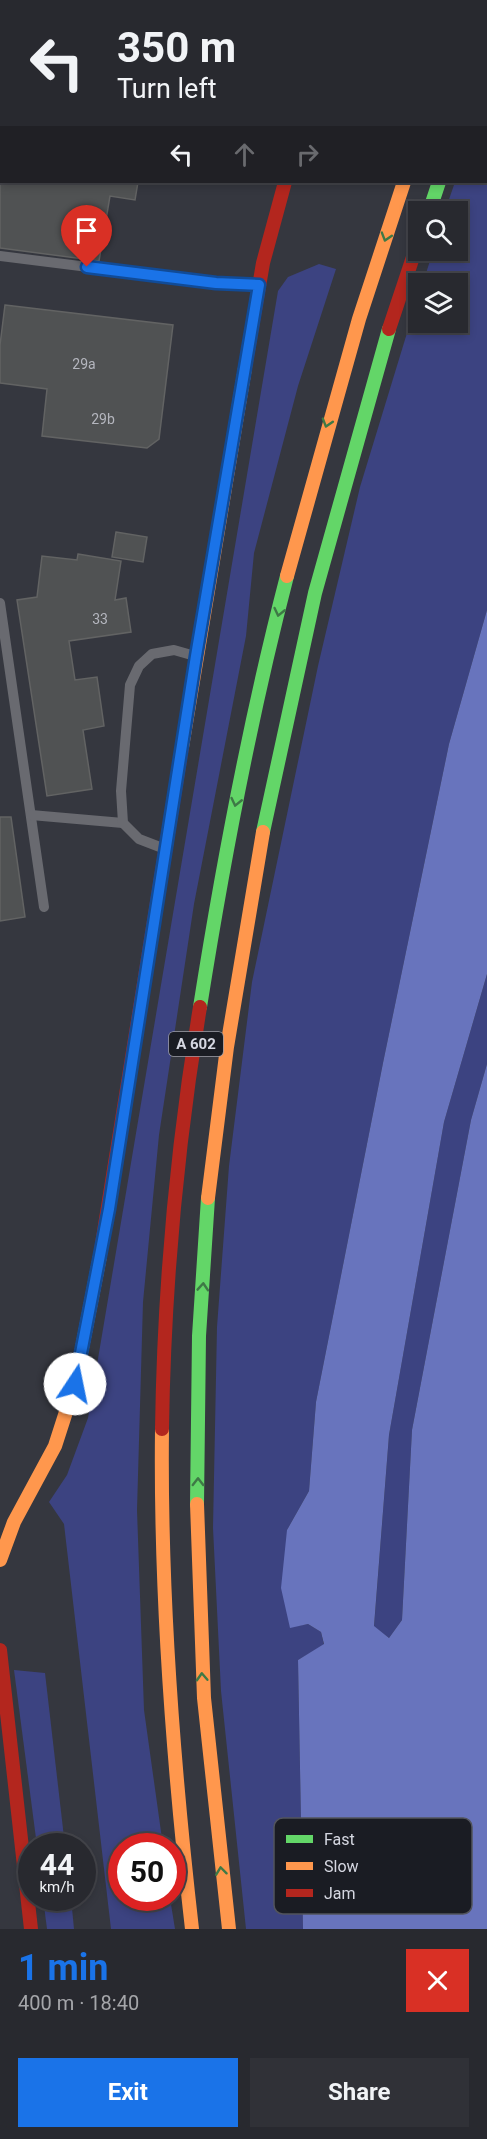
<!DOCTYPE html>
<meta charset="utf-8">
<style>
:root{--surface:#28292f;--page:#303137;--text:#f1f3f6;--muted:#a5a6aa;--line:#44454b;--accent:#1a73e8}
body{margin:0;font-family:Roboto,sans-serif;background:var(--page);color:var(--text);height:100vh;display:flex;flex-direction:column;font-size:22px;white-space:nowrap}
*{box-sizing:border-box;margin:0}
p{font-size:20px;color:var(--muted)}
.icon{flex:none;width:33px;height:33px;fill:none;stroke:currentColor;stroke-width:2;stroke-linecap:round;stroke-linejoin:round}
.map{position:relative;height:1929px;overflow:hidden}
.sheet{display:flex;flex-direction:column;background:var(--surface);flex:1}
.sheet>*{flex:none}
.banner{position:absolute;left:0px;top:0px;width:488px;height:183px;box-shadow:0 3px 9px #0003,0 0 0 2px var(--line);background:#28292f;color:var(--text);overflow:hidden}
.tools{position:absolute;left:408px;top:201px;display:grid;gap:12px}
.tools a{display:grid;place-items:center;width:60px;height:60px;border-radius:0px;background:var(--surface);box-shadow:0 3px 9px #0003,0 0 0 2px var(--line);font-size:30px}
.speed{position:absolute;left:18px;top:1833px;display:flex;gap:12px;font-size:30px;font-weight:700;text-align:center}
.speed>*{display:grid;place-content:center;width:78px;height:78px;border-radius:50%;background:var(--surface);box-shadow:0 3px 9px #0003,0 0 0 2px var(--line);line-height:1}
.speed small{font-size:15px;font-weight:400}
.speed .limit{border:9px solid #d22;background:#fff;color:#111}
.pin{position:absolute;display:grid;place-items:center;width:51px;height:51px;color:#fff;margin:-62px -26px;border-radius:50% 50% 50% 0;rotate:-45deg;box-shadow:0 0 6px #0007}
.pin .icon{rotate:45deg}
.me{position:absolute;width:66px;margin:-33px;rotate:11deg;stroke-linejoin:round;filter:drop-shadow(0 0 4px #0008)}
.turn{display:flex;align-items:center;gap:21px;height:126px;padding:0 18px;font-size:27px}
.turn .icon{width:78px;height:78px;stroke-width:2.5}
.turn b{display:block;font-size:42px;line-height:51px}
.lanes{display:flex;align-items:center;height:57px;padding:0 18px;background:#0003;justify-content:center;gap:30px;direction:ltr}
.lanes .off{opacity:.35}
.round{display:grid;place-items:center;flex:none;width:63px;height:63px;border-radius:0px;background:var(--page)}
.head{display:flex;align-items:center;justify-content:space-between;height:102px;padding:0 18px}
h1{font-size:36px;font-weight:700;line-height:45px;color:var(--accent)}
.cta{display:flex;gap:12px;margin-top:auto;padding:12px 18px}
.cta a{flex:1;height:69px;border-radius:0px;background:var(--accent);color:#fff;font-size:24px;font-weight:700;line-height:69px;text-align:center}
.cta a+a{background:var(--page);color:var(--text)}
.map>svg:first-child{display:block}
.green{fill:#3c4381}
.water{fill:#6874bd}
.building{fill:#505253;stroke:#626363;stroke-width:1.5}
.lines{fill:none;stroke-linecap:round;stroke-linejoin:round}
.lane{stroke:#696a70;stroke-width:10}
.fast{stroke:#63d668;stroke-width:14}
.slow{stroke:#ff974d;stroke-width:14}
.jam{stroke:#b3261e;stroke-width:14}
.oneway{stroke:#3e7946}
.route-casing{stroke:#114b97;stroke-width:15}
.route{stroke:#1a73e8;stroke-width:10}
.labels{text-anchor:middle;stroke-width:6;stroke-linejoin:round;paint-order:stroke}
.number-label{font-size:14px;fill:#b4b6be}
.shield{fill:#1a1c23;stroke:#9d9fa8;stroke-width:1.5}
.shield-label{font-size:15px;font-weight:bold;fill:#d5d7e1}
.key{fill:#1a1c23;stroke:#52545c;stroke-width:1.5}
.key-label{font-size:16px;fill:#d5d7e1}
</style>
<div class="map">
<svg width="487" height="1929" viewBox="0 0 487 1929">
<rect width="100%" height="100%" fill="#35373f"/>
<g class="green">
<path d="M487 95V610L449 744 383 1063 316 1402 309 1491 287 1530 290 1627 308 1624 321 1632 324 1645 298 1660 303 1929H246L221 1691 213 1528 217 1327 229 1166 252 982 318 666 360 487 418 297V322H458V284L423 283 433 251 458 250V212L445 211 455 182H486Z"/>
<path d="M319 264 336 269 298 386 254 553 246 636 194 904 159 1135 143 1302 137 1510 144 1710 163 1846H122V1898H170L175 1929H111L64 1524 49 1502 67 1475 88 1418 278 291 288 277Z"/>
<path d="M487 974V1064L471 1120 412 1430 402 1620 389 1638 374 1627 389 1435 444 1122Z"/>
<path d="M14 1670 45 1673 65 1846H37Z"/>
<path d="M43 1898H71L74 1929H47Z"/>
</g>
<path class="water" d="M487 610V974L444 1122 389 1435 374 1626 389 1638 402 1620 412 1430 471 1120 487 1064V1929H303L298 1660 324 1644 321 1632 308 1624 290 1628 281 1588 287 1530 309 1491 316 1402 383 1063 449 744Z"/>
<g class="building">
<path d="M0 182H138L135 200 110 196 99 261 0 248Z"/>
<path d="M5 305 173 325 159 439 147 448 42 436 47 389 0 383V345Z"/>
<path d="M116 532 147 537 143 562 112 557Z"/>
<path d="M78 554 121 561 115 600 126 598 131 632 69 641 75 680 97 677 104 726 83 730 92 789 47 796 17 600 37 597 42 556 77 560Z"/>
<path d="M0 817H11L25 917 0 921Z"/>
</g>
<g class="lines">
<g class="lane">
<path d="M184 2V0"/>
<path d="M0 256 216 283 259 285"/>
<path d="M0 603 44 907"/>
<path d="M31 815 123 823"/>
<path d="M165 849 139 839 123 823 121 791 130 685 139 666 152 654 174 650 195 656"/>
</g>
<g class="fast">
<path d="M429 212 439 182"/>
<path d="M263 832 315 593 389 329"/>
<path d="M200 1007C223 862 250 718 287 576"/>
<path d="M197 1504 199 1336 208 1198"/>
</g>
<g class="slow">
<path d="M362 2 363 0"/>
<path d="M466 2 467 0"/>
<path d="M486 47 487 44"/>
<path d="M287 576 359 319 404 182"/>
<path d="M182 747 245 368"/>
<path d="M208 1198 227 1047 263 832"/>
<path d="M162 1429C160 1597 173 1763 192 1929"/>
<path d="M197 1504 204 1698 229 1929"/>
<path d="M0 1560 14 1522 55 1446 75 1384 100 1256"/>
</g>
<g class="jam">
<path d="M389 329 418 242"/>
<path d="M245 368 263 263 285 182"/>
<path d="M100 1256 182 747"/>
<path d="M162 1429C164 1289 177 1146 200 1007"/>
<path d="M0 1650 31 1929"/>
</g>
</g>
<defs><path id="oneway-chevron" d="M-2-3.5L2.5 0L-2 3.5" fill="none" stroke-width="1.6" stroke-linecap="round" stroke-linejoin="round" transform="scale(1.5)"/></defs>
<g class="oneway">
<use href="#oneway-chevron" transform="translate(386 237) rotate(107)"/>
<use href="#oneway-chevron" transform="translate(327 423) rotate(107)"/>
<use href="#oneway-chevron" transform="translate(279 612) rotate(103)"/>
<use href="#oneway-chevron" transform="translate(236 802) rotate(103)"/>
<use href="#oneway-chevron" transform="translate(203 1287) rotate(-86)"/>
<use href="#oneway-chevron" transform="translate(198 1482) rotate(-90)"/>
<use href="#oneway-chevron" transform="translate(202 1677) rotate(-93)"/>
<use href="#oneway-chevron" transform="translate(221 1871) rotate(-97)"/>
</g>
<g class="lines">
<g class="route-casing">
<path id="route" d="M75 1384 109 1209 196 656 259 285 216 283 87 267"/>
</g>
<use href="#route" class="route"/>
</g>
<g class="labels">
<g class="number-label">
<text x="84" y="369">29a</text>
<text x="103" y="424">29b</text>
<text x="100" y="624">33</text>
</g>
<rect class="shield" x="169" y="1032" width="54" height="24" rx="4.5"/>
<g class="shield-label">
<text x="196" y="1049">A 602</text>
</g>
</g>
<rect x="274" y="1818" width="198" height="96" rx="9" class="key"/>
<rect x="286" y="1835" width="27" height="8" fill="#63d668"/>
<rect x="286" y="1862" width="27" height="8" fill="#ff974d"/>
<rect x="286" y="1889" width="27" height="8" fill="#b3261e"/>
<g class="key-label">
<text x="324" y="1845">Fast</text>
<text x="324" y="1872">Slow</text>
<text x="324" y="1899">Jam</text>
</g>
</svg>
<div class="tools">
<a><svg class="icon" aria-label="search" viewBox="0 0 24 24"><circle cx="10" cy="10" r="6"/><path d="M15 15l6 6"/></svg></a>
<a><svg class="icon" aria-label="layers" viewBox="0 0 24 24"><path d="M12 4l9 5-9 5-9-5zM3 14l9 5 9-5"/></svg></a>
</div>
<div class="speed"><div>44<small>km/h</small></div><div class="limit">50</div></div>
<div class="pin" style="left:87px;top:267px;background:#d93025"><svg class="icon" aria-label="arrive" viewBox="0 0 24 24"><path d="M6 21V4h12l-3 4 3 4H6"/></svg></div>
<svg class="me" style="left:75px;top:1384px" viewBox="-20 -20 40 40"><circle r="19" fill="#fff"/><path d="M0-13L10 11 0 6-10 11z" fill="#1a73e8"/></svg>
<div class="banner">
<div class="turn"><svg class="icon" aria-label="left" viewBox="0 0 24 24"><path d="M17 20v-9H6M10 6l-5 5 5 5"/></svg><div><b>350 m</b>Turn left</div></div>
<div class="lanes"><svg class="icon" aria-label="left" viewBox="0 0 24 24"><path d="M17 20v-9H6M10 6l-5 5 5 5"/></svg><svg class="icon off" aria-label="ahead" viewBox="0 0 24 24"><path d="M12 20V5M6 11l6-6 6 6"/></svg><svg class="icon off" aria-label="right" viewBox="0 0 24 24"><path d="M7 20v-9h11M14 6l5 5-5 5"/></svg></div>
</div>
</div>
<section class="sheet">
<div class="head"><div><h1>1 min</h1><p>400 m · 18:40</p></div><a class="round" style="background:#d93025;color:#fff"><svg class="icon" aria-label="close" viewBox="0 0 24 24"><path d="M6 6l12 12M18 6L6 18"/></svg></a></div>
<div class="cta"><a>Exit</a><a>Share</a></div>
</section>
